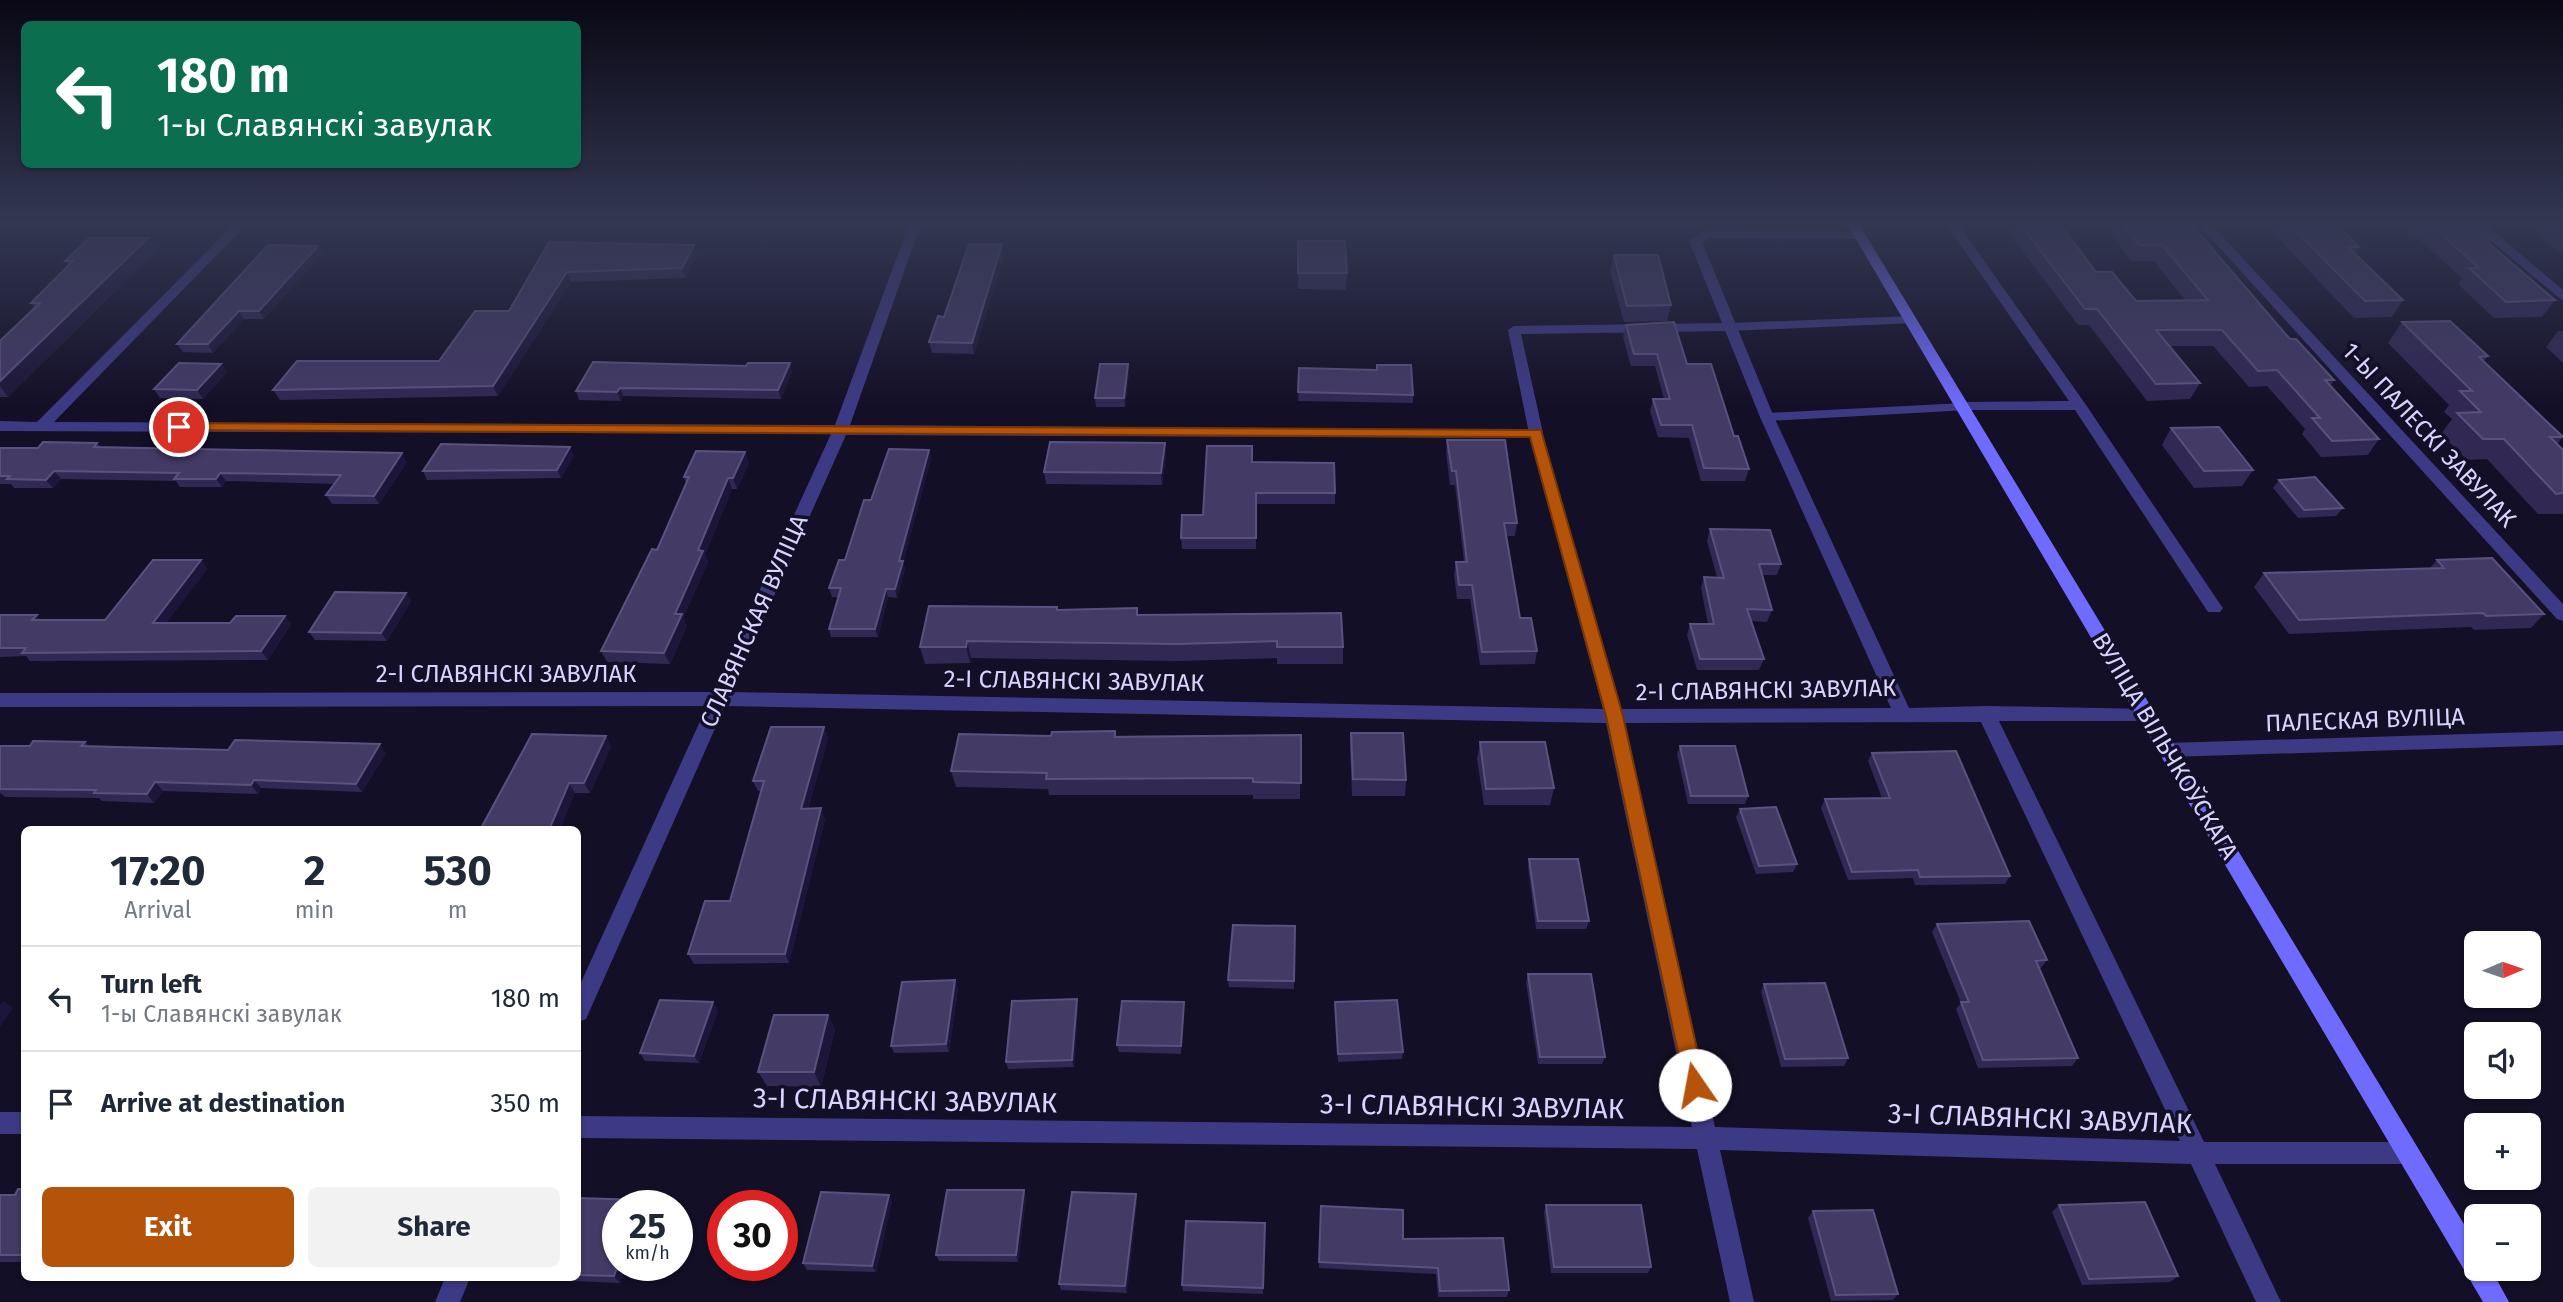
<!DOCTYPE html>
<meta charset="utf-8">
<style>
:root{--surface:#fff;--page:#f2f2f3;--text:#1f2937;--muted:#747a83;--line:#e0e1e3;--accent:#b45309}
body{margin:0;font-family:"Fira Sans",sans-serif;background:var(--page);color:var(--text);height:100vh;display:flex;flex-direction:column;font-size:26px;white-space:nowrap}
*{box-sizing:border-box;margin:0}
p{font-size:23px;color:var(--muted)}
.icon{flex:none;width:38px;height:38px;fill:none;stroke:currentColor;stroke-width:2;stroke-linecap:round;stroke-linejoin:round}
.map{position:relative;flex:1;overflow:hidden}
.sheet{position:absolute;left:21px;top:826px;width:560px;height:455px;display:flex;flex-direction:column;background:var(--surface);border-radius:10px;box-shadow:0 2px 5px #0004}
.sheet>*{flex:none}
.banner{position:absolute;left:21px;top:21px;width:560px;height:147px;border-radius:10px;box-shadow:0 2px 5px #0004;background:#0b6e4f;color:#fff;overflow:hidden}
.needle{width:46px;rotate:88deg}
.buttons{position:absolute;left:2464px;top:931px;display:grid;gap:14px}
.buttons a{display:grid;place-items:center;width:77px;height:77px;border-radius:10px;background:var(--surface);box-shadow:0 2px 5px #0004;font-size:35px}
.speed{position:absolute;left:602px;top:1190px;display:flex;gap:14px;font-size:35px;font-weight:700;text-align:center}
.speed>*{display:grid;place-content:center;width:91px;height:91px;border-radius:50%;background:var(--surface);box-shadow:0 2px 5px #0004;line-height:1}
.speed small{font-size:18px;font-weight:400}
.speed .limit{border:10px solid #d22;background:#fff;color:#111}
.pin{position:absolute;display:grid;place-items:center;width:60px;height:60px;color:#fff;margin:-30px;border:4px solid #fff;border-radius:50%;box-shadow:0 2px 7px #0007}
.me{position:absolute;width:77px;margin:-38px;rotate:348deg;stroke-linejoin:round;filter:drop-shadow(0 0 5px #0008)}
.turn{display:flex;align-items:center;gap:24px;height:147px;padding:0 21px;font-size:32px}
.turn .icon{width:91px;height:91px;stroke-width:2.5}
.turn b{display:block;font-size:49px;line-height:60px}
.eta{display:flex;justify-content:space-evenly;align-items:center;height:119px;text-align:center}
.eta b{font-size:42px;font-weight:700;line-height:49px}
.cta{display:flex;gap:14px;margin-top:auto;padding:14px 21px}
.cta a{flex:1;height:80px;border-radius:10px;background:var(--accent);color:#fff;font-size:28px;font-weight:700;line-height:80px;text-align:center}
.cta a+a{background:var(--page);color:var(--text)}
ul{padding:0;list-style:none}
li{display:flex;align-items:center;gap:21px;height:105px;padding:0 21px;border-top:2px solid var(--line)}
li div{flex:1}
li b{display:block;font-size:26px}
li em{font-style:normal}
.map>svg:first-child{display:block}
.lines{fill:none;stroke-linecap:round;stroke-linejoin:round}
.lane{fill:#3d3a85;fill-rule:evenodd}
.street{fill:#3d3a85;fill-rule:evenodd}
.secondary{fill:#6f6bff;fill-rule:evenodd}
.wall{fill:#312854}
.shaded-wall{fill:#1d163a}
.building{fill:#433a66;stroke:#5a527e;stroke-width:2}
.route{fill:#b45309;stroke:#753606;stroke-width:2}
.labels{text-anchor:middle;stroke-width:7;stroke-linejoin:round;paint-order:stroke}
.street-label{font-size:24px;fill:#d9d4ff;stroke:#130f26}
.near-street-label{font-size:28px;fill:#d9d4ff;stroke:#130f26}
</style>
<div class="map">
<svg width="2563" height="1302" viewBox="0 0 2563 1302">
<rect width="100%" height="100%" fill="#130f26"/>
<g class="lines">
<g class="lane">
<path d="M1911 316 1915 317V323L1730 331 1521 334 1543 433 1536 437 1529 433 1508 330 1514 326 1730 323Z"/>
<path d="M1964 403 1971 407 1969 410 1767 421 1760 417 1767 413Z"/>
</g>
<g class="street">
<path d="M234 224H247L54 422 835 425 909 224H921L850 425 1541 430 1621 709 1891 708 1760 417 1689 241 1705 230 1865 232 1866 235 1860 239 1708 238 1702 242 1774 417 1909 708 1986 706 2153 709 2156 714 2153 719 2147 721H1999L2204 1142H2408L2416 1145 2420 1153 2416 1161 2408 1164H2215L2281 1302H2256L2191 1164 1720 1150 1754 1302H1730L1697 1149 578 1138V1116L1692 1127 1606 723 725 706 586 1019 578 1022V989L707 706 0 707V693L713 692 831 434 0 431V421L37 422ZM846 435 1530 438 1603 709 731 692ZM1981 722 2180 1141 1715 1127 1625 723Z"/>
<path d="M1946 224H1958L2084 402 2220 604 2223 608 2220 612H2208L2075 410H1959V404L1964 402 2069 401Z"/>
<path d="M2198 224H2211L2563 604V621L2557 619Z"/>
<path d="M2471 224H2485L2563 290V301Z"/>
<path d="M2563 731V745L2168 757 2161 755 2159 750 2161 745 2168 743Z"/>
<rect x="0" y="1112" width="24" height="22"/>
<path d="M445 1278H470L460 1302H435Z"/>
</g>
<path class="secondary" d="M1847 224H1859L2476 1244V1269H2491L2509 1302H2483Z"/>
</g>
<g class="wall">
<path d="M2013 224H2060L2096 272 2136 301H2186L2154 261H2131L2110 233 2114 224H2191L2290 339 2334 380 2330 386 2379 439 2368 455 2321 457 2302 434 2305 429 2267 386 2249 387 2213 346H2169L2200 383 2190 399 2147 401 2089 325H2078L2009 233Z"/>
<path d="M2280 224H2336L2359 247 2355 254 2403 300 2392 317 2354 318 2274 234Z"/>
<path d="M2402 224H2475L2493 239 2490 244 2555 300 2542 317 2494 318 2458 284 2462 278Z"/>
<path d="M2528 224H2563V255L2527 226Z"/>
<path d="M148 238 156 251 8 397H0V341L34 307 31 303 68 266 65 261Z"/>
<path d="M1298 241 1347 273 1346 290 1298 289Z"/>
<path d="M549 242 697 255 685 278 571 282 498 396 280 400 273 390 439 361 509 311Z"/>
<path d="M318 246 322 254 264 319H244L213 353 183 352 177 344Z"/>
<path d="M1004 255 974 354 932 353 929 342 944 317Z"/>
<path d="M1614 255 1671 305 1667 321 1624 322 1610 271Z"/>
<path d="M2402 322 2488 356 2484 361 2563 437 2557 444 2563 450V514H2538L2487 459 2467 460 2441 434 2452 419 2444 412 2449 405 2388 343Z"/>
<path d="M1626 325 1687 364 1734 436 1749 469 1745 481H1701L1689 438 1658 437 1650 411 1653 399H1664L1655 366H1631L1623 337Z"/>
<path d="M2558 331H2563V363L2546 347Z"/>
<path d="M221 364 227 372 203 399 160 398 154 389Z"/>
<path d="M1128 364 1129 372 1125 407H1096L1095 398Z"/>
<path d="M1299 368 1377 370 1413 395V403L1298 401Z"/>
<path d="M792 372 781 399 623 396 621 401 579 400 576 391Z"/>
<path d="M2171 428 2253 470 2242 486 2194 488 2162 445Z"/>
<path d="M1447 440 1517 523 1515 536H1507L1520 618 1537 651 1535 664 1480 665 1470 599H1457L1454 575 1456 562H1464L1455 485H1450L1446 453Z"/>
<path d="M97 443 101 447 407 462 379 504H332L326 495 335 484 226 481 222 487H180L176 481 61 479 53 488H14L11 484H0V448H38Z"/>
<path d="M1165 443 1166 455 1162 485 1046 484 1044 472Z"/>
<path d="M929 450 931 458 903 563 905 569 897 598 888 597 878 637H831L829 629 838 597H832L829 588 845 560 871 500Z"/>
<path d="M745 452 749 463 737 489H732L705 555 708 562 683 618 687 626 670 664 607 662 601 651 657 550 686 484 684 477Z"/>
<path d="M574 455 561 478 427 480 423 471Z"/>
<path d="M1252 462 1335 493V504H1256V549H1182L1181 538Z"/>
<path d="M2279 480 2343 508 2336 516 2298 518 2273 488Z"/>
<path d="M1710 529 1781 564 1777 575H1762L1772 610 1767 622 1751 621 1764 659 1759 670H1697L1687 635 1690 624H1708L1701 588 1704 577H1717L1707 541Z"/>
<path d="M201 560 207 569 166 623H230L285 616 291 624 268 660 30 661 26 656 0 657V615L42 620H105Z"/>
<path d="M2437 560 2544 614 2531 628 2474 630 2471 627 2289 634 2254 587 2264 573 2430 568Z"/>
<path d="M406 593 411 601 387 641 315 640 309 632Z"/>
<path d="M1058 610 1138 615 1343 647V664H1277V658L1179 661 971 658 970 663 925 664 920 647Z"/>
<path d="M824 727 828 738 808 809 825 819 789 963 694 964 688 954 730 901 761 791H758L753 781Z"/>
<path d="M1351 733 1406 780 1405 796H1352L1350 749Z"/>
<path d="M1301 735 1300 799H1253V795H1049L1048 789 956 787 951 771 1051 736Z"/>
<path d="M606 736 611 747 590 793H575L480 830Z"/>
<path d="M85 742 89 747 386 753 362 792 261 788 258 794 163 791 154 803 102 801 99 798 5 797 0 793V746H30Z"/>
<path d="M1480 742 1554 788 1550 805H1484L1477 759Z"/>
<path d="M1680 746 1748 796 1745 804H1688L1677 754Z"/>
<path d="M1872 753 2010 876 2005 884 1915 885 1913 878 1848 880 1821 808 1825 799 1882 798 1868 761Z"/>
<path d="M1740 809 1797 864 1793 872 1756 874 1736 817Z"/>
<path d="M1529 859 1589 921 1586 929H1536L1528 867Z"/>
<path d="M1937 924 2047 960 2041 968H2039L2078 1058 2072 1066 1978 1068 1956 1009 1961 1003 1932 932Z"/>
<path d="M1295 926 1294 989 1229 987 1228 980Z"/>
<path d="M1528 974 1605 1057 1602 1064H1538L1526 982Z"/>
<path d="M1764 984 1848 1058 1844 1066 1781 1067 1761 992Z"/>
<path d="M958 988 949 1052 894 1053 891 1046Z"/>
<path d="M1335 1002 1403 1052 1402 1059 1338 1062Z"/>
<path d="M1078 1006 1074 1067 1008 1069 1006 1062Z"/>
<path d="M718 1010 699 1063 645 1061 640 1053Z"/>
<path d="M1184 1010 1181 1054 1119 1052 1117 1045Z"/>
<path d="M828 1015 835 1030 821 1087 767 1086 758 1072Z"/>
<path d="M24 1189V1262H0V1195H15Z"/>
<path d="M1024 1190 1026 1197 1018 1262 939 1261 936 1255Z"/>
<path d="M1136 1194 1137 1201 1127 1293 1061 1290 1059 1284Z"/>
<path d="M578 1198 618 1265H626L620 1283 550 1280 547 1278H578Z"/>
<path d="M892 1201 876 1272 807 1270 803 1263Z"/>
<path d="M1546 1205 1651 1267 1648 1273H1551L1544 1212Z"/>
<path d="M2059 1205 2178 1276 2170 1282 2082 1285 2052 1212Z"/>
<path d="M1321 1206 1403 1239 1509 1290 1507 1297H1438L1436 1274 1319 1268Z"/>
<path d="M1813 1211 1898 1294 1893 1300 1831 1301 1808 1218Z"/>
<path d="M1265 1223 1263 1294 1183 1291 1182 1285Z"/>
</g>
<g class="shaded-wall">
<path d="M148 238 156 251 8 397 0 386V381Z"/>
<path d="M1002 244 1004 255 974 354 972 343Z"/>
<path d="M694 245 697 255 685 278 682 268Z"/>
<path d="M318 246 322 254 264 319 259 311Z"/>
<path d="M567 272 571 282 498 396 493 386Z"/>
<path d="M239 311 244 319 213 353 208 344Z"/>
<path d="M790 363 792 372 781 399 778 390Z"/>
<path d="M221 364 227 372 203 399 197 390Z"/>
<path d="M1128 364 1129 372 1125 407 1124 398Z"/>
<path d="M620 388 623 396 621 401 617 392Z"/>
<path d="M1165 443 1166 455 1162 485 1161 473Z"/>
<path d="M570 447 574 455 561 478 557 470Z"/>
<path d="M929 450 931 458 903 563 905 569 897 598 895 589 899 561Z"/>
<path d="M745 452 749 463 737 489 733 478Z"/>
<path d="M402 453 407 462 379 504 374 496Z"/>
<path d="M54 471 61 479 53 488 46 480Z"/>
<path d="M220 473 226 481 222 487 216 479Z"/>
<path d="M728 478 732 489 705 555 708 562 683 618 687 626 670 664 664 653 675 614 698 550Z"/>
<path d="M201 560 207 569 160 631 153 623Z"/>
<path d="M886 589 888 597 878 637 875 629Z"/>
<path d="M406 593 411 601 387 641 381 633Z"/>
<path d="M37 615 44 623 32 620Z"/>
<path d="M285 616 291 624 268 660 261 651Z"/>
<path d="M967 641 971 658 970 663 966 647Z"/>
<path d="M824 727 828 738 805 819 801 809Z"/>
<path d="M606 736 611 747 590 793 584 783Z"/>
<path d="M380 744 386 753 362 792 356 784Z"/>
<path d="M254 780 261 788 258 794 251 785Z"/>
<path d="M155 782 163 791 154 803 147 794Z"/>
<path d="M569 783 575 793 560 830H549Z"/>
<path d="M821 808 825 819 789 963 785 954Z"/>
<path d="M955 980 958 988 949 1052 946 1044Z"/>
<path d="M1077 999 1078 1006 1074 1067 1072 1060Z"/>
<path d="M3 1001 13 1008 0 1027V1005Z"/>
<path d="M713 1002 718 1010 699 1063 694 1056Z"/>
<path d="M828 1015 835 1030 821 1087 814 1072Z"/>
<path d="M1024 1190 1026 1197 1018 1262 1016 1255Z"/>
<path d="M1136 1194 1137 1201 1127 1293 1125 1286Z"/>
<path d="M889 1195 892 1201 876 1272 872 1266Z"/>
<path d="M640 1200 645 1206H638Z"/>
<path d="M618 1265H626L620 1283 614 1276Z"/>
</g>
<g class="building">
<path d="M2020 224H2060L2096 272H2112L2136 301 2208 300 2162 245H2139L2122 224H2191L2290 339H2296L2334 380H2325L2379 439 2332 441 2312 418H2320L2277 370 2258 371 2222 330H2156L2200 383 2156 384 2097 309H2085Z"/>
<path d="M2289 224H2336L2359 247H2348L2403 300 2365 301Z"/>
<path d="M2430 224H2475L2493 239 2485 240 2555 300 2506 302 2469 268H2479Z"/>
<path d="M2555 224H2563V230Z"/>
<path d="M89 238H148L0 381V341L40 303H31L73 261H65Z"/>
<path d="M1298 241H1345L1347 273H1298Z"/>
<path d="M549 242 694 245 682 268 567 272 493 386 273 390 297 361H439L475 311H509Z"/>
<path d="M969 244H1002L972 343 929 342 938 316 944 317Z"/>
<path d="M268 245 318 246 259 311H239L208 344H177Z"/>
<path d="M1614 255H1658L1671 305 1627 306Z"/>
<path d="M2450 321 2488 356 2479 357 2563 437H2550L2563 450V493L2556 494 2504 439H2483L2457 413 2481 412 2460 391H2472L2402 322Z"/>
<path d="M1674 322 1687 364H1711L1734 436H1738L1749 469 1704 468 1692 425H1661L1653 399H1670L1657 354H1634L1626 325Z"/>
<path d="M593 362 746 366 748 363H790L778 390 620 388 617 392 576 391Z"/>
<path d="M179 363 221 364 197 390 154 389Z"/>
<path d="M1100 364H1128L1124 398H1095Z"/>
<path d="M1377 365H1411L1413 395 1298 392 1299 368 1377 370Z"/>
<path d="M2219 427 2253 470 2204 471 2171 428Z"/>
<path d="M1447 440H1505L1517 523H1504L1520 618H1531L1537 651 1482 652 1472 585H1459L1456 562H1467L1456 471H1452Z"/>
<path d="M43 442 97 443 94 447 402 453 374 496 326 495 341 475 220 473 216 479H174L179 473 54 471 46 480 7 479 10 476H0V448H38Z"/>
<path d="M1050 442 1165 443 1161 473 1044 472Z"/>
<path d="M441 444 570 447 557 470 423 471Z"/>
<path d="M1207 446H1252V462L1334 463 1335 493H1256V538H1181L1182 515H1203Z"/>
<path d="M889 449 929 450 899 561H903L895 589H886L875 629H829L841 588H829L839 560H845L864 500H871Z"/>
<path d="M696 451 745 452 733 478H728L698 550 703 551 675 614H682L664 653 601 651 652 549 657 550 689 477H684Z"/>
<path d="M2315 477 2343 508 2304 510 2279 480Z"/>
<path d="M1710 529 1770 530 1781 564H1759L1772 610 1747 609 1764 659H1700L1690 624H1714L1704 577 1724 578Z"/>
<path d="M2492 558 2544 614 2486 616 2483 613 2299 620 2264 573 2444 568 2437 560Z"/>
<path d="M153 560H201L153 623H230L236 616H285L261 651 22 653 26 648H0V615H37L32 620H105Z"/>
<path d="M335 592 406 593 381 633 309 632Z"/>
<path d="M929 606 1057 607V610L1137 608V615L1341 613 1343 647H1277V641L1178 644 967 641 966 647H920Z"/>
<path d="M771 727H824L801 809 821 808 785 954H688L705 901H730L764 781H753Z"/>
<path d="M1115 731V737L1301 735V783L1253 782V778L1046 779 1047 773 951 771 959 734 1051 736 1052 732Z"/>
<path d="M1351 733H1403L1406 780 1353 779Z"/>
<path d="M532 734 606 736 584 783H569L549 830H480Z"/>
<path d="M235 740 380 744 356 784 254 780 251 785 155 782 147 794 94 793 96 790 0 789V746H30L33 741 85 742 81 746 228 750Z"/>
<path d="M1480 742H1545L1554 788 1486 789Z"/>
<path d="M1680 746H1735L1748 796H1691Z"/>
<path d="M1956 751 2010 876 1920 877 1918 870 1852 872 1825 799 1890 798 1872 753Z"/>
<path d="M1776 807 1797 864 1759 866 1740 809Z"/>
<path d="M1529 859H1578L1589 921H1538Z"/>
<path d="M2029 921 2047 960 2036 961 2078 1058 1983 1060 1961 1002H1969L1937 924Z"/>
<path d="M1233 925 1295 926 1294 981 1228 980Z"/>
<path d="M1528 974H1591L1605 1057H1540Z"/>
<path d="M955 980 946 1044 891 1046 902 982Z"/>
<path d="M1825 983 1848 1058 1785 1059 1764 984Z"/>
<path d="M1077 999 1072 1060 1006 1062 1012 1001Z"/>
<path d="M660 1000 713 1002 694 1056 640 1053Z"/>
<path d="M1397 1000 1403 1052 1338 1054 1335 1002Z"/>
<path d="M1122 1001 1184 1002 1181 1046 1117 1045Z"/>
<path d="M774 1015H828L814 1072H758Z"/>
<path d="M18 1189H24V1255H0V1195H15Z"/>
<path d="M947 1190H1024L1016 1255H936Z"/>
<path d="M821 1192 889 1195 872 1266 803 1263Z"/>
<path d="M1072 1192 1136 1194 1125 1286 1059 1284Z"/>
<path d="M578 1198 640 1200 638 1206H618V1265L614 1276 578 1275Z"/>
<path d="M2145 1202 2178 1276 2089 1279 2059 1205Z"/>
<path d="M1546 1205H1641L1651 1267H1554Z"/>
<path d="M1321 1206 1403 1210V1239L1503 1238 1509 1290 1440 1291 1438 1268 1319 1262Z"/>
<path d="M1873 1210 1898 1294 1836 1295 1813 1211Z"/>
<path d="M1186 1221 1265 1223 1263 1288 1182 1285Z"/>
</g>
<linearGradient id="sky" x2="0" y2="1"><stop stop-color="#0a0815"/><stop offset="0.55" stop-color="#333752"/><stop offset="1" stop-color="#333752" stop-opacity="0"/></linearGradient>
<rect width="2563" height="406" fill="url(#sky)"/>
<path class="route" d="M179 423 1541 430 1623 716 1705 1085 1702 1092 1695 1095 1688 1092 1685 1085 1606 716 1530 437 174 430 172 427Z"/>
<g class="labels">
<g class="street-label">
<text transform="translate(2429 435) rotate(47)" y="8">1-Ы ПАЛЕСКІ ЗАВУЛАК</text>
<text transform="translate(754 621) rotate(-66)" y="8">СЛАВЯНСКАЯ ВУЛІЦА</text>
<text x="506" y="682">2-І СЛАВЯНСКІ ЗАВУЛАК</text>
<text transform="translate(1074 681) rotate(1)" y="8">2-І СЛАВЯНСКІ ЗАВУЛАК</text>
<text transform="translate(1766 690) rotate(-1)" y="8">2-І СЛАВЯНСКІ ЗАВУЛАК</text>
<text transform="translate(2365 720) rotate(-2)" y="8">ПАЛЕСКАЯ ВУЛІЦА</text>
<text transform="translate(2165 746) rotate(59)" y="8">ВУЛІЦА ВІЛЬЧКОЎСКАГА</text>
</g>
<g class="near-street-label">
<text transform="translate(905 1100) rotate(1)" y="10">3-І СЛАВЯНСКІ ЗАВУЛАК</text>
<text transform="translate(1472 1106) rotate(1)" y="10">3-І СЛАВЯНСКІ ЗАВУЛАК</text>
<text transform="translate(2040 1118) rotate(2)" y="10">3-І СЛАВЯНСКІ ЗАВУЛАК</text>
</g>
</g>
</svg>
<div class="buttons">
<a><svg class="needle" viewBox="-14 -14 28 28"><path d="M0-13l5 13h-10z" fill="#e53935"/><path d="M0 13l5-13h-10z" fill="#747a83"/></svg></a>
<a><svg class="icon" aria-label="sound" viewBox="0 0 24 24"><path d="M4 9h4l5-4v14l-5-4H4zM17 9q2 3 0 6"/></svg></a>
<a>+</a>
<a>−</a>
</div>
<div class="speed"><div>25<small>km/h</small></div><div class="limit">30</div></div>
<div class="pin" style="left:179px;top:427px;background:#d93025"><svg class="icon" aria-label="arrive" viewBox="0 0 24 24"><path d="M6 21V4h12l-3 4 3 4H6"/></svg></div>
<svg class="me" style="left:1695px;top:1085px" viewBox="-20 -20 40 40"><circle r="19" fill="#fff"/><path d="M0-13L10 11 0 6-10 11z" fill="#b45309"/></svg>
<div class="banner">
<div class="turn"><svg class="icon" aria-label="left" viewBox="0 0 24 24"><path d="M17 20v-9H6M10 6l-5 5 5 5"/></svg><div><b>180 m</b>1-ы Славянскі завулак</div></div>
</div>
<section class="sheet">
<div class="eta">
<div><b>17:20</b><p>Arrival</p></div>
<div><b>2</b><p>min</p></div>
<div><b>530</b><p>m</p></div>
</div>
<ul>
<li><svg class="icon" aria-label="left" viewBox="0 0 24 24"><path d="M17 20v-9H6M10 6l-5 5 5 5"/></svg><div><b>Turn left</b><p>1-ы Славянскі завулак</p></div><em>180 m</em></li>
<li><svg class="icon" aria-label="arrive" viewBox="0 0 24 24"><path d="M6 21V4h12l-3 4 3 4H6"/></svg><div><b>Arrive at destination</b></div><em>350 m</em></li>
</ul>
<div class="cta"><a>Exit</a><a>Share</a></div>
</section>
</div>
